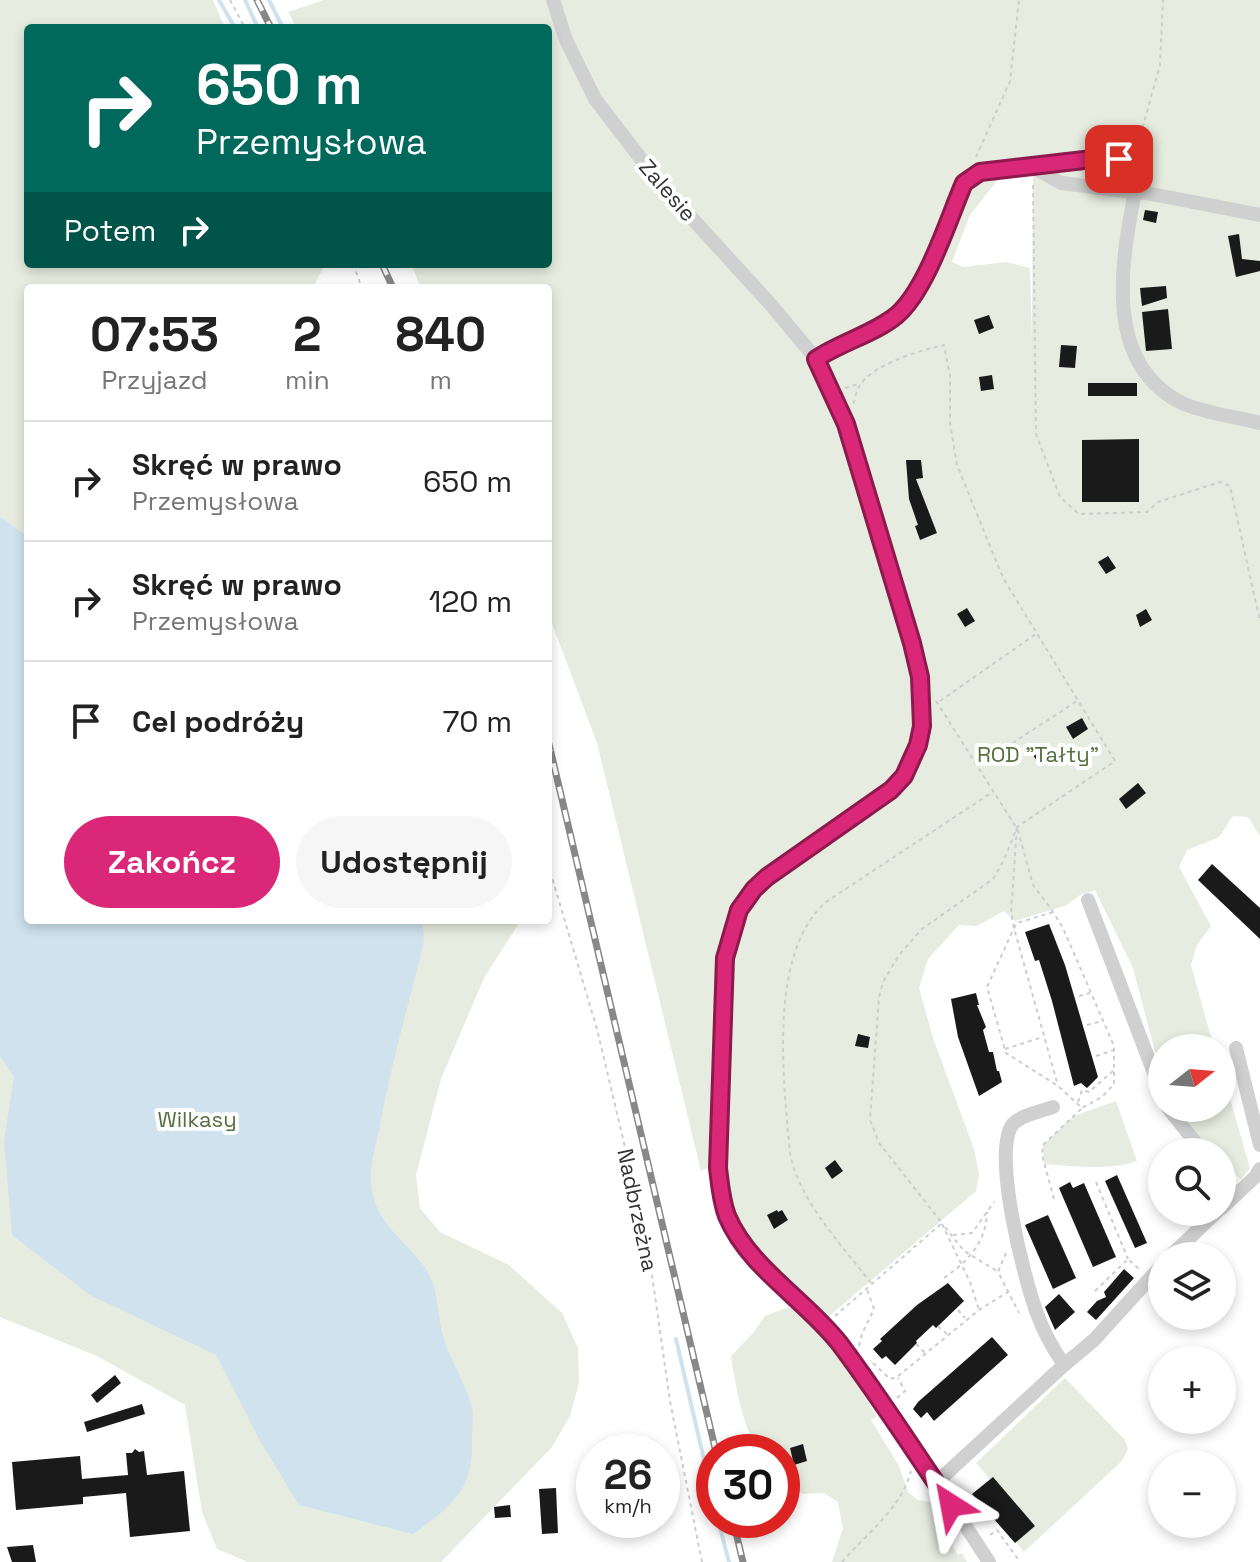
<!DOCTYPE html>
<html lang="pl">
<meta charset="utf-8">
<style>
:root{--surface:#fff;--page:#f6f6f6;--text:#222;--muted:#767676;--line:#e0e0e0;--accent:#db2777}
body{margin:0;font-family:"Space Grotesk",sans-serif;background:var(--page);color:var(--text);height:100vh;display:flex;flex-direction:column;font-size:30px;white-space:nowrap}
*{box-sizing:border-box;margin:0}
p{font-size:26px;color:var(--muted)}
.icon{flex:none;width:44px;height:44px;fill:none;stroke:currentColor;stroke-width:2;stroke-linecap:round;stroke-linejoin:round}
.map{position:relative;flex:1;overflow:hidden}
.drawer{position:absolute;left:24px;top:284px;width:528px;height:640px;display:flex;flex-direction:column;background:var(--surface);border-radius:8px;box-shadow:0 4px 12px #0003}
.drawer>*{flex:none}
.banner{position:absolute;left:24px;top:24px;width:528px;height:244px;border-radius:8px;box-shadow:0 4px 12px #0003;background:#00695c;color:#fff;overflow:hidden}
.needle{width:52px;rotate:73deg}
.controls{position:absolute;left:1148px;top:1034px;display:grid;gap:16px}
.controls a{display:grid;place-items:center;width:88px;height:88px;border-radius:50%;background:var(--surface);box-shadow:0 4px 12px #0003;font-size:40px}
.speed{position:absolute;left:576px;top:1434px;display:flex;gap:16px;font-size:40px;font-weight:700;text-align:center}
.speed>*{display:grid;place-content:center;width:104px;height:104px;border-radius:50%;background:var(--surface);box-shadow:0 4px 12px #0003;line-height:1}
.speed small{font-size:20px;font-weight:400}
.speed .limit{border:12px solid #d22;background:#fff;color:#111}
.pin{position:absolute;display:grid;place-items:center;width:68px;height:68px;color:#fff;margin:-34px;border-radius:16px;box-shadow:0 4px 12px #0006}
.me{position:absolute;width:88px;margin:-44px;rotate:326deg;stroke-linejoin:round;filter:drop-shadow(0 0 6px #0008)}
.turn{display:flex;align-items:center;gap:28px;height:168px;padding:0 40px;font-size:36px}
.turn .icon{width:104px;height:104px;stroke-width:2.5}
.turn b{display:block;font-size:56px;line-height:68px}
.then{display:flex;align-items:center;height:76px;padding:0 40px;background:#0003;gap:16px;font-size:30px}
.eta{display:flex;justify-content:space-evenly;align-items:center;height:136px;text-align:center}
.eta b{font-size:48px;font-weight:800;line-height:56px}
.button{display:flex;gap:16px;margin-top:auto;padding:16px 40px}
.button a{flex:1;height:92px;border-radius:48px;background:var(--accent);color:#fff;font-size:32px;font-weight:800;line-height:92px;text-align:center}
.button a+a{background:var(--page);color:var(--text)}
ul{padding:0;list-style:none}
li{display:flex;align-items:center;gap:24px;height:120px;padding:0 40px;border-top:2px solid var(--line)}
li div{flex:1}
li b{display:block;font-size:30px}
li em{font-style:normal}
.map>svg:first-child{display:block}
.green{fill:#e6ecdf;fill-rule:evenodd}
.water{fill:#cfe2ee}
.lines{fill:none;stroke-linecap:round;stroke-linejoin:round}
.stream{stroke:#cfe2ee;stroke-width:4}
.building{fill:#1a1a1a}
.path{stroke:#cdcdcd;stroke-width:2;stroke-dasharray:4 4;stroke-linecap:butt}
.minor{stroke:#d0d0d0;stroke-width:14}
.rail-casing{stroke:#888;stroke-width:7}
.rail{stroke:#fff;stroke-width:4;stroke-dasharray:12;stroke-linecap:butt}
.route-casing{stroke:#8e194d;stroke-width:20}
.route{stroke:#db2777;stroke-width:14}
.labels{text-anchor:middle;stroke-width:8;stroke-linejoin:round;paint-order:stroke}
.street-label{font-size:22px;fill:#333;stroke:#fff}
.park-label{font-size:22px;fill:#56703f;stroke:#fff}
</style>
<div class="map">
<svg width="1260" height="1562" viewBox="0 0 1260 1562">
<rect width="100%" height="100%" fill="#fff"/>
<g class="green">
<path d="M0 0H213L225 28H28V264H325L313 288H28V920H521L484 978 441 1079 416 1175 420 1208 440 1232 509 1265 562 1313 578 1348 579 1383 570 1416 552 1447 441 1562H248L217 1549 202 1512 185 1405 97 1356 0 1317Z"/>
<path d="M324 0H1260V836L1248 817 1233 816 1219 837 1187 850 1179 867 1211 926 1197 945 1191 965 1214 1048H1162V1078L1133 968 1095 890 1080 895 1067 905 1015 921 1004 911 977 926 959 925 928 959 919 988 934 1041 974 1149 979 1174 976 1191 827 1318C798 1291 764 1266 742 1233 728 1213 724 1184 720 1161L701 1171 597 743 548 613V288H421L411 264H548V28H297L288 12ZM1033 167 1032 340 1030 268 1006 262 963 267 952 262 970 215 1004 172 968 181 980 172ZM922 754C913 791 829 841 798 863 788 870 775 876 767 884 745 908 735 945 728 975L732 929 767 877 891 790Z"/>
<path d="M1222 1071 1250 1168 1241 1180 1222 1161V1152H1213L1201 1140 1178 1108H1222Z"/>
<path d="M1116 1101 1137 1161C1107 1171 1076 1166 1044 1164L1043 1145 1074 1116Z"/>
<path d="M789 1307C825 1319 856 1384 877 1416L871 1420 899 1466 908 1492 918 1500 931 1502 940 1516 935 1521 958 1555 962 1553 967 1562H832L843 1528 838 1502 824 1493 803 1494 782 1481V1452H759C742 1425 736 1387 731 1356L753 1333 765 1316Z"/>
<path d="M1065 1378 1125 1440 1128 1449 1122 1461 1024 1552 1016 1542 993 1477 990 1479 976 1463Z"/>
</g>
<path class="water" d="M0 517 28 537V920H422L424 941C409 1004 390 1067 379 1130 375 1149 368 1171 372 1191 378 1224 404 1240 423 1265 440 1287 436 1313 444 1339 451 1362 466 1384 472 1407 474 1416 472 1427 472 1437 474 1490 453 1505 413 1534L299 1505 260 1441 216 1355 90 1295 12 1235 4 1142 14 1077 0 1056Z"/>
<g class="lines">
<g class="stream">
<path d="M219 0 235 28"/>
<path d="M245 0 258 28"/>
<path d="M269 0 283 28"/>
<path d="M676 1339 714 1503"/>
<path d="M718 1520 729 1562"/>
</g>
</g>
<g class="building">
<path d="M1145 210 1158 212 1156 223 1143 220Z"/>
<path d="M1239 234 1242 259 1260 261V271L1236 277 1228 236Z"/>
<path d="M1166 286 1167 298 1142 306 1140 288Z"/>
<path d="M1168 309 1172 349 1146 351 1142 312Z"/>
<path d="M989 315 994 328 979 334 974 320Z"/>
<path d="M1061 345 1077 346 1075 368 1059 367Z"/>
<path d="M992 375 994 389 981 391 979 377Z"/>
<rect x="1088" y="383" width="49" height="13"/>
<path d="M1139 439V502H1082V440Z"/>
<path d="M906 460H921L923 478 916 479 937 533 920 540 915 526 918 525 909 499Z"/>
<path d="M1108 556 1116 568 1106 574 1098 562Z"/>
<path d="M967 608 975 621 965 627 957 614Z"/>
<path d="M1146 609 1152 620 1140 627 1136 615Z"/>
<path d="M1082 718 1088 729 1073 739 1066 727Z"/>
<path d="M1044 744 1050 754 1037 761 1031 752Z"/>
<path d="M1138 783 1146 793 1126 809 1119 799Z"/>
<path d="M1212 864 1260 908V939L1198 880Z"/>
<path d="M1049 924 1065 965 1098 1077 1087 1088 1081 1083 1074 1086 1052 1001 1039 960 1035 961 1025 932Z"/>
<path d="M976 993 979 1005H977L986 1027 983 1030 989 1052H993L997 1071H999L1002 1082 979 1096 958 1037 951 999Z"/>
<path d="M858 1034 870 1037 868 1048 855 1046Z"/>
<path d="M835 1160 843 1171 832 1179 825 1168Z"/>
<path d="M1117 1175 1147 1243 1135 1248 1105 1181Z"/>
<path d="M1070 1182 1073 1188 1084 1183 1116 1257 1093 1267 1059 1188Z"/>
<path d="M777 1210 778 1212 782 1210 788 1220 774 1229 767 1215Z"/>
<path d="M1048 1215 1076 1278 1053 1289 1025 1225Z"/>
<path d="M1124 1269 1134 1278 1096 1320 1087 1312 1097 1301 1106 1297 1104 1292Z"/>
<path d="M948 1283 964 1301 936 1328 933 1325 916 1341 917 1343 895 1365 886 1356 882 1359 873 1349 882 1341 880 1339 917 1305Z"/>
<path d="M1059 1294 1075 1312 1055 1330 1045 1307Z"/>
<path d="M992 1337 1008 1355 934 1421 927 1412 921 1418 913 1409 918 1402Z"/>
<path d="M115 1375 121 1383 97 1403 91 1395Z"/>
<path d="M142 1404 145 1414 87 1432 84 1422Z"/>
<path d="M803 1444 807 1461 794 1465 790 1448Z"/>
<path d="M135 1449 139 1452 144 1451 147 1475 184 1471 190 1531 130 1537 126 1493 83 1497V1504L16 1510 12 1462 80 1456 82 1479 128 1475 126 1453H132Z"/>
<path d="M993 1477 1035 1526 1015 1543 972 1494Z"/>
<path d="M556 1488 558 1533 542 1534 539 1489Z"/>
<path d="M510 1505 511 1517 495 1518 494 1507Z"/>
<path d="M33 1545 36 1562H12L7 1547Z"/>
</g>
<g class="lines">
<g class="path">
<path d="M230 0 245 28"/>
<path d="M1136 151 1160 65 1163 0"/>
<path d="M976 157 1010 81 1019 0"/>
<path d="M1033 185 1036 434 1060 497 1079 514 1147 512 1158 502 1220 482 1230 486 1260 621"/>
<path d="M353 264 362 288"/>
<path d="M845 388 858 384"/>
<path d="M936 701 1016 827"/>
<path d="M940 701 1036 634"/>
<path d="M979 765 1077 701"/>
<path d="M548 864 597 1029 647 1240 670 1401 702 1562"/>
<path d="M1053 912 1017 923 1014 928 987 987 1006 1053 1058 1086 1082 1108 1102 1097 1114 1084V1046L1063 928 1053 912 1052 910 1033 885 1017 827 1011 913 1014 928 1058 1086"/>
<path d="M1079 996 1090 993"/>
<path d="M1087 1025 1102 1021"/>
<path d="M1005 1049 1043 1037"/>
<path d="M1096 1056 1114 1050"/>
<path d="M1078 1102 1082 1090 1089 1092 1114 1070"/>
<path d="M1096 1182 1128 1259"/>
<path d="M1054 1199 1042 1155 1043 1145 1081 1109"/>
<path d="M942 1224 970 1282 979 1310"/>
<path d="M945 1227 964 1251 997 1271"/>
<path d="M953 1235 972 1233 994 1202"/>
<path d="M1006 1253 998 1272 1019 1313"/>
<path d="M944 1278C968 1261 986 1243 987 1212"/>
<path d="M871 1283C840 1243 801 1203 790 1154 784 1083 767 954 826 902L994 791"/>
<path d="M1095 1291 1128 1259 1140 1270"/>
<path d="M958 1310 965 1318"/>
<path d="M835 1316 942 1223 879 1143 870 1120 879 997 883 982 899 955 922 929 993 879 1004 860 1017 827 1115 761 1003 578 957 465 950 423V376L944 345C921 350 870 365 859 387 856 392 855 399 853 405"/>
<path d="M938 1326 948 1335"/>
<path d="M916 1344 926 1354"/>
<path d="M859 1346 862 1334 874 1309 867 1289"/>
<path d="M873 1363 890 1379 897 1377 979 1310 1008 1292"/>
<path d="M897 1398 905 1391 898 1378"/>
<path d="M990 1535 997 1530 1020 1562"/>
<path d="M842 1562C866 1534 901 1509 911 1471"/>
</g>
<g class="minor">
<path d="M553 0 566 40 595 99 658 181 772 306 816 359 846 424 912 643C926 699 931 743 891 790L767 877 754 889 739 910 725 958 722 984 718 1168C720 1184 721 1200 727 1216 748 1267 807 1300 840 1344 893 1414 941 1488 989 1562"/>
<path d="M1033 167 1061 183 1141 193"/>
<path d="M1135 192C1121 263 1103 364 1182 403 1203 413 1237 417 1260 423"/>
<path d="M816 359C841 342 874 334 897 315 927 289 948 220 964 183L971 176 980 172 1110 157 1132 165 1146 193 1260 215"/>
<path d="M1088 900 1162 1094"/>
<path d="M1236 1048 1260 1145"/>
<path d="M1053 1107C1042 1111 1021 1115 1013 1124 991 1151 1025 1283 1038 1316 1044 1333 1054 1350 1064 1365"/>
<path d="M1168 1108 1203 1152"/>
<path d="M1222 1187 1228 1202"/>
<path d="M1222 1208 1255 1177 1260 1169"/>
<path d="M1170 1256 1217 1212"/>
<path d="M936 1483 1064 1365 1094 1340 1162 1265"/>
</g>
<g class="rail-casing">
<g id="rail">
<path d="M257 0 271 28"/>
<path d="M382 264 393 288"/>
<path d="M548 740 716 1452"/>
<path d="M733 1520 743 1562"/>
</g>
</g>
<use href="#rail" class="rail"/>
</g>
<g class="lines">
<g class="route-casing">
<path id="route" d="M951 1505C914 1451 879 1396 840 1344 806 1300 749 1268 727 1216 721 1200 720 1184 718 1168L725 958 739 910 754 889 767 877 891 790 904 776 918 745 922 726 920 677 912 643 846 424 816 359C841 342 874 334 897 315 927 289 948 220 964 183L980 172 1110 157 1119 159"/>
</g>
<use href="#route" class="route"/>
</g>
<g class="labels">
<g class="street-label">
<text transform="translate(668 190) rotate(49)" y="8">Zalesie</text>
<text transform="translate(638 1210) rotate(78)" y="8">Nadbrzeżna</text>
</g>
<g class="park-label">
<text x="1038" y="762">ROD "Tałty"</text>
<text x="197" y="1127">Wilkasy</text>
</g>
</g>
</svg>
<div class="controls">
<a><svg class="needle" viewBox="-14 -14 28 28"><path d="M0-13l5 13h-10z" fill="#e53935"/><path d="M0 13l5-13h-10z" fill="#767676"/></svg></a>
<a><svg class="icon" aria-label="search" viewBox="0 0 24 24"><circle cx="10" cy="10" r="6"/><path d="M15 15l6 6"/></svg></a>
<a><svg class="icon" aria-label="layers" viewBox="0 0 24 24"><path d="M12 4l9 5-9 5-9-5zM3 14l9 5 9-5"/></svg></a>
<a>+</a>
<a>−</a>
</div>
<div class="speed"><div>26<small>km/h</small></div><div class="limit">30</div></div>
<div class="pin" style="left:1119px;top:159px;background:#d93025"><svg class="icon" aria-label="arrive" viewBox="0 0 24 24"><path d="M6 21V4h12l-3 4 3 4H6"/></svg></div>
<svg class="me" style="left:951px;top:1505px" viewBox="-20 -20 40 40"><path d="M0-17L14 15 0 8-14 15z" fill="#db2777" stroke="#fff" stroke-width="4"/></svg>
<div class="banner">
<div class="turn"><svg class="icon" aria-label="right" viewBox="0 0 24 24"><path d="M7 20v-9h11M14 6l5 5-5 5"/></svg><div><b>650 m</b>Przemysłowa</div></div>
<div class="then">Potem<svg class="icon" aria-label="right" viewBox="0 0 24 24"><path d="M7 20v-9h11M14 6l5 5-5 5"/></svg></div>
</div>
<section class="drawer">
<div class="eta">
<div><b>07:53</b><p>Przyjazd</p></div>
<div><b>2</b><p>min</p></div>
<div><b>840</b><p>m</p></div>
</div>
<ul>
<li><svg class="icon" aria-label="right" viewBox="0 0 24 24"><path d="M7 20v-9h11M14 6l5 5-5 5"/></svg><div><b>Skręć w prawo</b><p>Przemysłowa</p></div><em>650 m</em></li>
<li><svg class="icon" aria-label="right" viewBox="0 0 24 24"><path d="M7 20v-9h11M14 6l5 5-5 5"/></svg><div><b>Skręć w prawo</b><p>Przemysłowa</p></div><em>120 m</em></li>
<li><svg class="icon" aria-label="arrive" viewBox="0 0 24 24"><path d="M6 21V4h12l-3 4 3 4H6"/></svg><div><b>Cel podróży</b></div><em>70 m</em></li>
</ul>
<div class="button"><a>Zakończ</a><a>Udostępnij</a></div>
</section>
</div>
